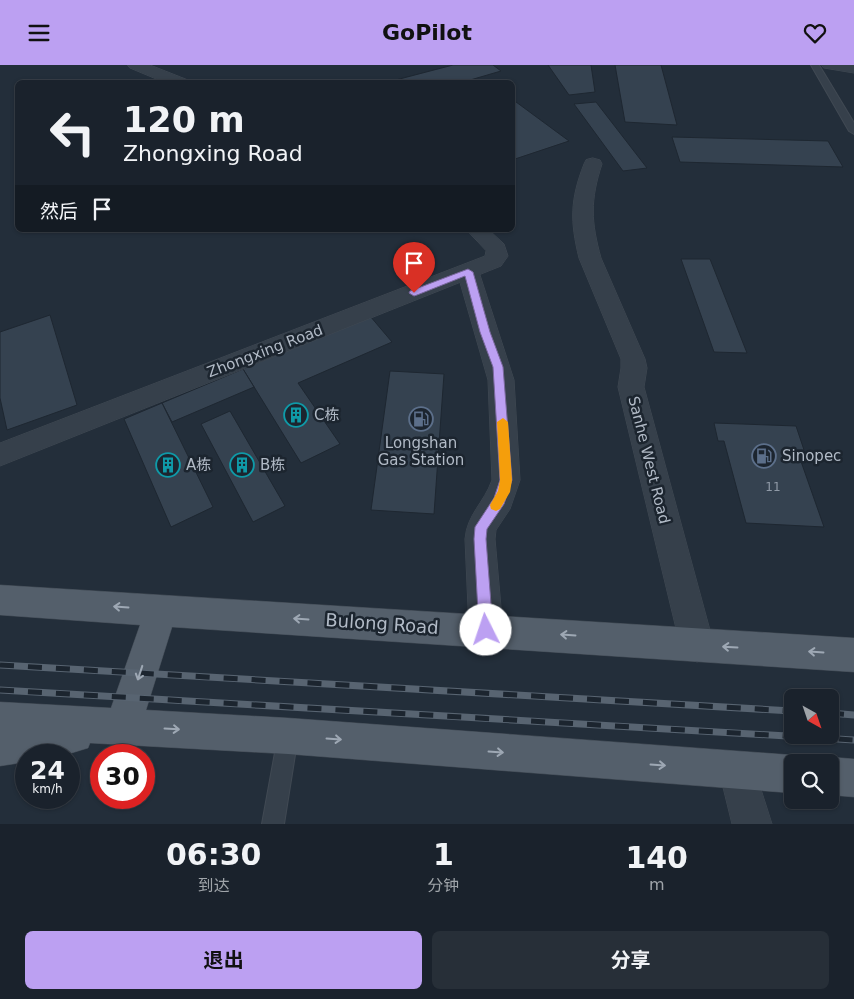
<!DOCTYPE html>
<html lang="zh">
<meta charset="utf-8">
<style>
:root{--surface:#1a222c;--page:#272f38;--text:#f1f3f6;--muted:#9fa4a9;--line:#383f48;--accent:#bca0f2}
body{margin:0;font-family:"DejaVu Sans","Noto Sans SC",sans-serif;background:var(--page);color:var(--text);height:100vh;display:flex;flex-direction:column;font-size:19px;white-space:nowrap}
*{box-sizing:border-box;margin:0}
p{font-size:16px;color:var(--muted)}
.icon{flex:none;width:28px;height:28px;fill:none;stroke:currentColor;stroke-width:2;stroke-linecap:round;stroke-linejoin:round}
.map{position:relative;height:759px;overflow:hidden}
.sheet{display:flex;flex-direction:column;background:var(--surface);flex:1}
.sheet>*{flex:none}
.top-card{position:absolute;left:15px;top:15px;width:500px;height:152px;border-radius:8px;box-shadow:0 1px 4px #0004,0 0 0 1px var(--line);background:#1a222c;color:var(--text);overflow:hidden}
.needle{width:32px;rotate:140deg}
.controls{position:absolute;left:784px;top:624px;display:grid;gap:10px}
.controls a{display:grid;place-items:center;width:55px;height:55px;border-radius:8px;background:var(--surface);box-shadow:0 1px 4px #0004,0 0 0 1px var(--line);font-size:25px}
.speed{position:absolute;left:15px;top:679px;display:flex;gap:10px;font-size:25px;font-weight:700;text-align:center}
.speed>*{display:grid;place-content:center;width:65px;height:65px;border-radius:50%;background:var(--surface);box-shadow:0 1px 4px #0004,0 0 0 1px var(--line);line-height:1}
.speed small{font-size:12px;font-weight:400}
.speed .limit{border:8px solid #d22;background:#fff;color:#111}
.pin{position:absolute;display:grid;place-items:center;width:42px;height:42px;color:#fff;margin:-51px -21px;border-radius:50% 50% 50% 0;rotate:-45deg;box-shadow:0 0 5px #0007}
.pin .icon{rotate:45deg}
.me{position:absolute;width:55px;margin:-28px;rotate:356deg;stroke-linejoin:round;filter:drop-shadow(0 0 4px #0008)}
.turn{display:flex;align-items:center;gap:18px;height:105px;padding:0 25px;font-size:22px}
.turn .icon{width:65px;height:65px;stroke-width:2.5}
.turn b{display:block;font-size:35px;line-height:42px}
.then{display:flex;align-items:center;height:48px;padding:0 25px;background:#0003;gap:10px;font-size:19px}
.eta{display:flex;justify-content:space-evenly;align-items:center;height:85px;text-align:center}
.eta b{font-size:30px;font-weight:700;line-height:35px}
.primary-button{display:flex;gap:10px;margin-top:auto;padding:10px 25px}
.primary-button a{flex:1;height:58px;border-radius:8px;background:var(--accent);color:#111;font-size:20px;font-weight:700;line-height:58px;text-align:center}
.primary-button a+a{background:var(--page);color:var(--text)}
header{display:flex;justify-content:space-between;align-items:center;height:65px;padding:0 25px;background:var(--accent);color:#111;font-size:22px;font-weight:700}
.map>svg:first-child{display:block}
.building{fill:#354250;stroke:#1e2731}
.lines{fill:none;stroke-linecap:round;stroke-linejoin:round}
.service-casing{stroke:#404953;stroke-width:2}
.minor-casing{stroke:#404953;stroke-width:1}
.tertiary-casing{stroke:#404953;stroke-width:1}
.primary-casing{stroke:#404953;stroke-width:1}
.service{fill:#36404b;fill-rule:evenodd}
.minor{fill:#36404b;fill-rule:evenodd}
.tertiary{fill:#36404b;fill-rule:evenodd}
.primary{fill:#545f6b;fill-rule:evenodd}
.rail-casing{stroke:#586471;stroke-width:7}
.rail{stroke:#1c252f;stroke-width:5;stroke-dasharray:14;stroke-linecap:butt}
.oneway{stroke:#9ea8b4}
.route{fill:#bca0f2;stroke:#7a689d}
.slow{fill:#f59e0b}
.labels{text-anchor:middle;stroke-width:5;stroke-linejoin:round;paint-order:stroke}
.number-label{font-size:12px;fill:#909aa7}
.street-label{font-size:15px;fill:#b1bac6;stroke:#1c252f}
.poi-label{font-size:15px;fill:#b1bac6;stroke:#1c252f;text-anchor:start}
.near-street-label{font-size:18px;fill:#b1bac6;stroke:#1c252f}
</style>
<header><svg class="icon" aria-label="menu" viewBox="0 0 24 24"><path d="M4 6h16M4 12h16M4 18h16"/></svg>GoPilot<svg class="icon" aria-label="heart" viewBox="0 0 24 24"><path d="M12 20l-8-8c-3-5 5-10 8-4 3-6 11-1 8 4z"/></svg></header>
<div class="map">
<svg width="854" height="759" viewBox="0 0 854 759">
<rect width="100%" height="100%" fill="#232e3a"/>
<g class="building">
<path d="M453 0H493L501 6 460 18 388 17Z"/>
<path d="M548 0H591L595 27 569 30Z"/>
<path d="M615 0H661L677 60 625 57Z"/>
<path d="M512 34 569 76 512 95Z"/>
<path d="M596 37 647 103 623 106 574 39Z"/>
<path d="M672 72 828 76 843 102 680 97Z"/>
<path d="M681 194H710L747 288 714 287Z"/>
<path d="M50 250 77 340 7 365 0 333V267Z"/>
<path d="M370 251 392 277 298 318 340 379 301 398 243 304Z"/>
<path d="M243 304 254 322 172 357 162 338Z"/>
<path d="M390 306 444 309 434 449 371 445Z"/>
<path d="M162 338 213 442 171 462 124 354Z"/>
<path d="M230 346 285 441 253 457 201 359Z"/>
<path d="M714 358 796 361 804 385H797L824 462 746 458 724 376H718Z"/>
</g>
<g class="lines">
<g class="service-casing">
<g id="service">
<path d="M811 0H819L854 58V69L849 66Z"/>
<path d="M288 661 295 664 298 671 284 759H262L278 671 281 664Z"/>
</g>
</g>
<g class="minor-casing">
<g id="minor">
<path d="M468 200 476 202 479 207 514 315 520 415 510 444 496 465 495 474 503 565 498 577 486 581 474 577 469 565 465 474C467 449 484 438 492 415L488 315 457 207 460 202Z"/>
<path d="M738 687 751 693 772 759H732L719 706 725 693Z"/>
</g>
</g>
<g class="tertiary-casing">
<g id="tertiary">
<path d="M128 0H150L188 15 190 18H166L130 3Z"/>
<path d="M822 0H854V8L824 3Z"/>
<path d="M593 93 600 95 602 99C590 135 591 157 601 193L645 294 647 303 644 322 714 580 709 592 697 597 685 592 680 580 618 322 621 303V294L579 193C570 156 570 135 584 99L586 95Z"/>
<path d="M467 165H489L504 179 508 191 501 201 0 401V378L485 191 486 186Z"/>
</g>
</g>
<g class="primary-casing">
<g id="primary">
<path d="M0 520 854 573V607L172 562 146 645 288 653 792 690 806 698H792V728L288 689 90 678 88 683 65 690H26V697L0 701V637L111 643 140 560 0 550Z"/>
<path d="M830 692 854 694V732L830 730V698H817Z"/>
</g>
</g>
<use href="#service" class="service"/>
<use href="#minor" class="minor"/>
<use href="#tertiary" class="tertiary"/>
<use href="#primary" class="primary"/>
<g class="rail-casing">
<g id="rail">
<path d="M0 600 792 646"/>
<path d="M0 625 854 675"/>
<path d="M830 648 854 650"/>
</g>
</g>
<use href="#rail" class="rail"/>
</g>
<defs><path id="oneway-shaft" d="M-6 0H5M1.5-3L5.5 0L1.5 3" fill="none" stroke-width="1.6" stroke-linecap="round" stroke-linejoin="round" transform="scale(1.25)"/></defs>
<g class="oneway">
<use href="#oneway-shaft" transform="translate(121 542) rotate(-176)"/>
<use href="#oneway-shaft" transform="translate(301 554) rotate(-176)"/>
<use href="#oneway-shaft" transform="translate(568 570) rotate(-176)"/>
<use href="#oneway-shaft" transform="translate(730 582) rotate(-177)"/>
<use href="#oneway-shaft" transform="translate(816 587) rotate(-176)"/>
<use href="#oneway-shaft" transform="translate(140 608) rotate(108)"/>
<use href="#oneway-shaft" transform="translate(172 664) rotate(3)"/>
<use href="#oneway-shaft" transform="translate(334 674) rotate(4)"/>
<use href="#oneway-shaft" transform="translate(496 687) rotate(4)"/>
<use href="#oneway-shaft" transform="translate(658 700) rotate(4)"/>
</g>
<path class="route" d="M468 204 473 207 490 267 503 302 512 415 504 439 487 464 486 474 493 565 491 570 486 572 481 570 479 565 474 474 475 462 494 433 500 415 493 302 480 267 465 211 417 230 414 231 409 228 410 226Z"/>
<path class="slow" d="M503 353 508 357 512 415 510 427 500 444 496 446 491 444 490 440 498 426 500 415 497 357Z"/>
<defs>
<g id="building-ring" transform="scale(1.25)"><circle r="9.5" fill="#1c252f" stroke="#0f9aa8" stroke-width="1.5"/><path d="M-4-6H4V6H1V3H-1V6H-4ZM-2.5-4.3h1.7v1.8h-1.7ZM.8-4.3h1.7v1.8H.8ZM-2.5-1h1.7V.8h-1.7ZM.8-1h1.7V.8H.8Z" fill="#0f9aa8"/></g>
<g id="fuel-ring" transform="scale(1.25)"><circle r="9.5" fill="#1c252f" stroke="#5c6f8a" stroke-width="1.5"/><path d="M-5.5-6h7V0h2V4h1.3V-2.5L3-4.5l.8-.8L6-3V5H2.5V1h-1V6h-7ZM-4.2-4.7v3.2H.2V-4.7Z" fill="#5c6f8a"/></g>
</defs>
<g fill-rule="evenodd">
<use href="#building-ring" x="296" y="350"/>
<use href="#fuel-ring" x="421" y="354"/>
<use href="#fuel-ring" x="764" y="391"/>
<use href="#building-ring" x="168" y="400"/>
<use href="#building-ring" x="242" y="400"/>
</g>
<g class="labels">
<g class="number-label">
<text x="773" y="426">11</text>
</g>
<g class="street-label">
<text transform="translate(265 286) rotate(-21)" y="5">Zhongxing Road</text>
<text transform="translate(649 395) rotate(76)" y="5">Sanhe West Road</text>
</g>
<g class="poi-label">
<text x="314" y="355">C栋</text>
<text x="421" y="383" text-anchor="middle">Longshan<tspan x="421" dy="17">Gas Station</tspan></text>
<text x="782" y="396">Sinopec</text>
<text x="186" y="405">A栋</text>
<text x="260" y="405">B栋</text>
</g>
<g class="near-street-label">
<text transform="translate(382 559) rotate(4)" y="6">Bulong Road</text>
</g>
</g>
</svg>
<div class="controls">
<a><svg class="needle" viewBox="-14 -14 28 28"><path d="M0-13l5 13h-10z" fill="#e53935"/><path d="M0 13l5-13h-10z" fill="#9fa4a9"/></svg></a>
<a><svg class="icon" aria-label="search" viewBox="0 0 24 24"><circle cx="10" cy="10" r="6"/><path d="M15 15l6 6"/></svg></a>
</div>
<div class="speed"><div>24<small>km/h</small></div><div class="limit">30</div></div>
<div class="pin" style="left:414px;top:228px;background:#d93025"><svg class="icon" aria-label="arrive" viewBox="0 0 24 24"><path d="M6 21V4h12l-3 4 3 4H6"/></svg></div>
<svg class="me" style="left:486px;top:565px" viewBox="-20 -20 40 40"><circle r="19" fill="#fff"/><path d="M0-13L10 11 0 6-10 11z" fill="#bca0f2"/></svg>
<div class="top-card">
<div class="turn"><svg class="icon" aria-label="left" viewBox="0 0 24 24"><path d="M17 20v-9H6M10 6l-5 5 5 5"/></svg><div><b>120 m</b>Zhongxing Road</div></div>
<div class="then">然后<svg class="icon" aria-label="arrive" viewBox="0 0 24 24"><path d="M6 21V4h12l-3 4 3 4H6"/></svg></div>
</div>
</div>
<section class="sheet">
<div class="eta">
<div><b>06:30</b><p>到达</p></div>
<div><b>1</b><p>分钟</p></div>
<div><b>140</b><p>m</p></div>
</div>
<div class="primary-button"><a>退出</a><a>分享</a></div>
</section>
